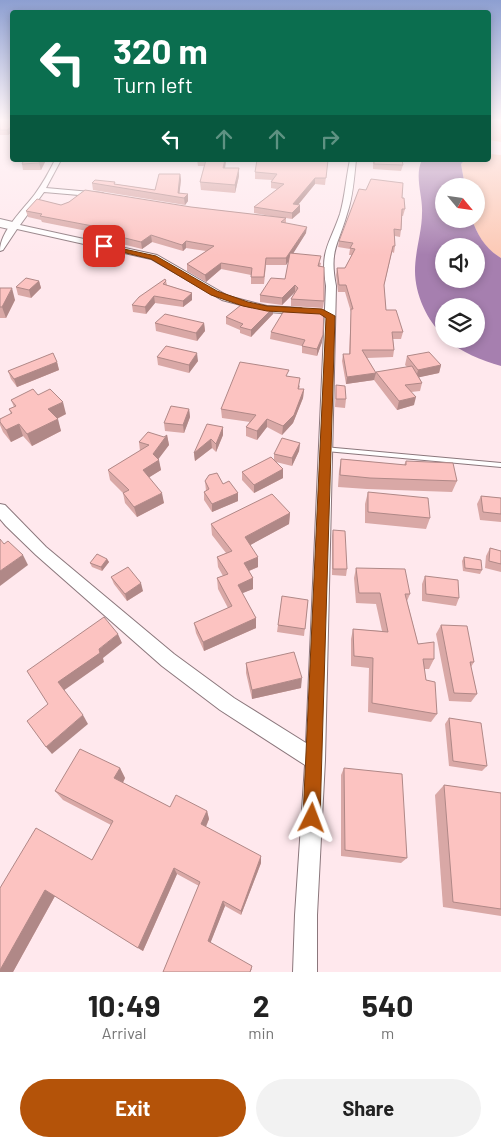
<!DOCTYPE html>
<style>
:root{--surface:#fff;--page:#f2f2f2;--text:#222;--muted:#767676;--accent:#b45309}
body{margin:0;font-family:Barlow,sans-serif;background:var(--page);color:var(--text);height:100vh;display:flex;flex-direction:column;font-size:19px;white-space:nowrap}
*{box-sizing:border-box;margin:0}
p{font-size:16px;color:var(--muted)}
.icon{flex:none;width:28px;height:28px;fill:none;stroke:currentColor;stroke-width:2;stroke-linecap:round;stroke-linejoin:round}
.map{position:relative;height:972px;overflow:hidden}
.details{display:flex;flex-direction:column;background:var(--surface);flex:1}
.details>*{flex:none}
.guide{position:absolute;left:10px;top:10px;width:481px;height:152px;border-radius:5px;box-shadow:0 2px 8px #0003;background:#0b6e4f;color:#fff;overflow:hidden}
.needle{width:32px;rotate:119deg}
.controls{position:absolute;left:435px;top:178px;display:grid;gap:10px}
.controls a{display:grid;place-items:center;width:50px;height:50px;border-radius:50%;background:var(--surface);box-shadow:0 2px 8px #0003;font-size:25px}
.pin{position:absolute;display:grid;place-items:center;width:42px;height:42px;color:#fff;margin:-21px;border-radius:10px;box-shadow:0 2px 8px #0006}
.me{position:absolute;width:55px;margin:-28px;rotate:3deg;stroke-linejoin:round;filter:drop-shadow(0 0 4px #0008)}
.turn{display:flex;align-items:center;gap:18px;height:105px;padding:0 20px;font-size:22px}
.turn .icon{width:65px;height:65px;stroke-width:2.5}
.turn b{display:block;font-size:35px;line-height:42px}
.lanes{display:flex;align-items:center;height:48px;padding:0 20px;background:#0003;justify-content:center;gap:25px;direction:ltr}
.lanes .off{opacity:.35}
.eta{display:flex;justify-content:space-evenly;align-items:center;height:85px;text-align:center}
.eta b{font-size:30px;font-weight:700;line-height:35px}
.button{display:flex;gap:10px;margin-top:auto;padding:10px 20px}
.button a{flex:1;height:58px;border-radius:30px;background:var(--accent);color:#fff;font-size:20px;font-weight:700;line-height:58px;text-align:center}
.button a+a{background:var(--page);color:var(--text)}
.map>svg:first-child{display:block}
.green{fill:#fcc9b5}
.water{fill:#a67faf;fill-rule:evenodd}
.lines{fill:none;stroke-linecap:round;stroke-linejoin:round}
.lane-casing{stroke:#8b777c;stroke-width:2}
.street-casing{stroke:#8b777c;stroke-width:2}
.secondary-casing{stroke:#8b777c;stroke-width:2}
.lane{fill:#fff;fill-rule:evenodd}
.street{fill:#fff;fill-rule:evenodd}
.secondary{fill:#fff;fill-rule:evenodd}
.wall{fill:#d9a8a6}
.shaded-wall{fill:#b08887}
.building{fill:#fcc3c1;stroke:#b08887}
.route{fill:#b45309;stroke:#753606}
</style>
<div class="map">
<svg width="501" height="972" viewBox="0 0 501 972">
<rect width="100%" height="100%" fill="#ffe8ed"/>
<g class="green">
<path d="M489 119H501V142L489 140Z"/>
<path d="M489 154 501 155V258C486 250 477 235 472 219H476V186H465L461 164 465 160H489Z"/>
</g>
<path class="water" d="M422 160H465L461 164 465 186H444V219H472C477 235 486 249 501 258V366C481 360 462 353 446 339H476V306H444V336C427 321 415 294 415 271 415 251 422 232 422 213 423 196 414 176 422 160ZM444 246H476V279H444Z"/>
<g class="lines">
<g class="lane-casing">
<path id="lane" d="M324 447 501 463V467L326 451 323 449Z"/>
</g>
<g class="street-casing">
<g id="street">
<path d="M55 160H61L46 188 102 193 106 195 102 197 44 192 20 225 157 255 228 296 267 306 301 308 306 311 301 314 267 312 222 300 151 259 17 229 3 250 0 251C0 231 23 210 35 194 43 183 49 172 55 160Z"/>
<path d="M350 160H356C354 178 353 197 347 214 338 246 329 250 336 286L325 760 317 915V972H293L295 915 305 765 220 710 162 666 36 555 6 526 0 519V504L5 505 46 547 174 654 234 698 306 743 326 286C320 250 329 246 340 214 345 197 346 178 350 160Z"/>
</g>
</g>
<g class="secondary-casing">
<path id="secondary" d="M0 219 17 223 19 226 13 230 0 227Z"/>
</g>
<use href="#lane" class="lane"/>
<use href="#street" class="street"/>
<use href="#secondary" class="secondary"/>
</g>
<g class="wall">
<path d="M0 119H12V132L8 135H0Z"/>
<path d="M24 160H46L41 170H23L22 164Z"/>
<path d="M197 160H226L225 168 239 176 235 193 201 190 200 182 204 166H198Z"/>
<path d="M328 160 325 185 315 184 298 205 300 212 292 219 286 218V223L306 233 293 253 321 263 320 267 324 301 323 308 291 306V299L295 292 282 305 260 302V295L285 279 289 261 286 265H266L264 284H251V275L221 269 206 282 187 271V264L206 251 186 248 183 251 152 242 142 249 114 242V240L98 237 97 233 42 222 41 220 28 217 26 211 61 205 191 207 282 218 254 213V207L277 189 271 188V182L272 180 255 179V172Z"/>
<path d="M373 160H402L403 165 401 171 373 169Z"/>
<path d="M180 174 181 180 179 193 188 201 185 205 93 190 92 183 115 184 155 190Z"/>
<path d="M402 198 405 209 403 216H402L401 230 400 237 395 236V246L394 253 392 252 384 286 386 310 403 332 401 339H393L394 350 393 357 367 358 376 373 407 367 405 365 407 356 441 365 439 373 419 377 422 383 420 391 411 392 414 405 397 410 374 380 346 384 342 361 343 354H349L351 312 345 292H338L336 275 337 268H345L352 255H349L350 249 338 247 339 241Z"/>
<path d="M39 281 41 288 31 298 18 295 16 287Z"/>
<path d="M166 281 167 285 192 293V300L183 307 155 303 146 314 133 312 132 305Z"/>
<path d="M0 288 15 300 6 318H0Z"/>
<path d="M252 308H273V314L251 337 240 333V330L226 324V317Z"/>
<path d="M155 323H204L205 331 197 341 156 331Z"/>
<path d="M271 332 323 335 322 342 317 356 302 353V346L270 339Z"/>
<path d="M157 357 198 361 189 373 158 365Z"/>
<path d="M57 362 59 370 17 387 11 379 8 371Z"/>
<path d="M288 376 300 386 299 389H304L303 398 293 423 282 435 267 427 257 440 246 436V427L250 422 222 418 221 409Z"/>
<path d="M336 385 346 399 345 408 335 407Z"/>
<path d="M38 395 66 414 57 419 61 431 32 446 23 436 11 442 3 432 0 425V419L11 414 9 409 14 407 11 400Z"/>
<path d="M189 409 190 417 184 433 165 431 164 423Z"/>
<path d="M223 427V435L216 452 212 448 195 461 194 453Z"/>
<path d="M167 435 169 445 158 459 161 470 149 477 164 503 137 517 125 503 123 493 110 480 108 470 140 451 139 442 164 437Z"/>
<path d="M300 443 299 451 292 466 276 462 283 469V478L254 493 242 480V472L274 460V454Z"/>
<path d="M341 459 404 465 406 461 457 481 452 492 367 489 338 487 339 471Z"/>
<path d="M205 481 223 484 238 493V501L212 512 204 500V492L206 491Z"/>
<path d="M368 492 430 518 426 529 365 523V504Z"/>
<path d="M481 496 501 498V522L480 520 477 504Z"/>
<path d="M290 513 289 524 250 545 258 567 249 571 253 578V589L242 593 256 618V628L204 651 196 633 194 623 228 608 218 589 217 578 223 576 218 567 217 557 226 553 212 535 211 524Z"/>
<path d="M333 530 347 569 346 576 332 575V536Z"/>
<path d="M490 548 501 551V572L485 568 486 556Z"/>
<path d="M464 557 482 570 480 574 463 571 462 561Z"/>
<path d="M107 559 109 562 102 571 92 567 90 563Z"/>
<path d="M356 568 410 594 407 601 418 644 434 659 429 669H424L426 680 437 714 431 722 368 712 369 668 351 666V639L353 629 382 631 376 604 356 603 354 578Z"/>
<path d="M425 576 459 598 456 606 422 601V584Z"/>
<path d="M111 577 143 591 127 601 114 584Z"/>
<path d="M308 600 304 636 277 632 278 625Z"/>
<path d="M441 625 474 662 471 667 477 694 471 702 449 701 436 634Z"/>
<path d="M246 663 301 688 252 699 246 673Z"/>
<path d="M449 718 487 766 482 771 449 766 445 724Z"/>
<path d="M120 768 125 778 123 783 170 807 207 811 209 819 206 827 261 863 241 915 225 906 210 943 252 969 250 972H163L199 886 177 874 143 951 55 896 13 972H0V888L92 860 111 825 63 800 55 791Z"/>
<path d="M344 768 407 858 401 863 341 856V775Z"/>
<path d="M444 785 501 793V916L443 907 435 795Z"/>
</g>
<g class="shaded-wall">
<path d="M12 126V132L8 135 7 130Z"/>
<path d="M41 160H46L41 170 39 163Z"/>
<path d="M225 160H226L224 176 223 168Z"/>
<path d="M239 168V176L235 193V185Z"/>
<path d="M180 174 181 180 179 197 178 193Z"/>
<path d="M315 178V184L293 211V204Z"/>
<path d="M188 194V201L185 205 184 198Z"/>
<path d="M300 205V212L292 219V213Z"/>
<path d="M307 227 306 233 286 265V258Z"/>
<path d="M151 235 152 242 142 249 141 242Z"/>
<path d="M186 241V248L183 251 182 245Z"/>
<path d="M221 263V269L206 282 205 275Z"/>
<path d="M39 281 41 288 31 298 29 290Z"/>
<path d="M295 285V292L282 305V298Z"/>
<path d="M12 288 15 300 6 318 2 307Z"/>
<path d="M192 293V300L183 307V301Z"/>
<path d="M154 296 155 303 146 314 145 307Z"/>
<path d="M273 308V314L251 337V330Z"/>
<path d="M204 323 205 331 197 341 196 333Z"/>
<path d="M323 335 322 342 317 356V349Z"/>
<path d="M197 353 198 361 189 373V365Z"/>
<path d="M57 362 59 370 17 387 14 379Z"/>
<path d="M441 365 439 373 416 378 418 370Z"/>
<path d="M376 373 374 380 346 384 347 377Z"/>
<path d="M304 389 303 398 293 423 282 435 283 426Z"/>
<path d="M416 397 414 405 397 410 399 401Z"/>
<path d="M63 402 66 414 52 421 48 409Z"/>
<path d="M189 409 190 417 184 433 183 425Z"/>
<path d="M58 419 61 431 32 446 27 434Z"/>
<path d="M267 419V427L257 440V431Z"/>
<path d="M19 424 23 436 11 442 6 430Z"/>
<path d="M223 427V435L216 452V444Z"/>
<path d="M167 435 169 445 157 461 159 460 161 470 145 480 143 470 153 454Z"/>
<path d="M211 439 212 448 195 461 194 453Z"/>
<path d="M300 443 299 451 292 466V458Z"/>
<path d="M283 469V478L254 493V485Z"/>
<path d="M162 493 164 503 137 517 134 507Z"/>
<path d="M238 493V501L212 512V504Z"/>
<path d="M290 513 289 524 245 548V537Z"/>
<path d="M23 555 28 565 0 586V571Z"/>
<path d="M258 557V567L244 573V563Z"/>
<path d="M107 559 109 562 102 571 101 567Z"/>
<path d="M253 578V589L238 595V585Z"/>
<path d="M141 583 143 591 127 601 125 594Z"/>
<path d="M256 618V628L204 651 203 642Z"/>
<path d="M118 634 122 643 103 658 104 662 63 691 58 682Z"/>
<path d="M302 678 301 688 252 699V690Z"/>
<path d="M83 715 88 724 52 754 46 747Z"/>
<path d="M120 768 125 778 120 788 114 778Z"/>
<path d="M207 811 209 819 203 833 201 824Z"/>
<path d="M261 856V863L241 915V911Z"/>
<path d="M174 868 177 874 143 951 138 948Z"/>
<path d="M45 890 55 896 13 972H0V970Z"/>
<path d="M223 901 225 906 210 944 208 941Z"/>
</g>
<g class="building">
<path d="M0 119H12V126L7 130H0Z"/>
<path d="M24 160H41L39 163 22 164Z"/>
<path d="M206 160H225L223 168H239L235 185 200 182Z"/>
<path d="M257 160H328L326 178H315L293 204 300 205 292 213 254 207 284 184 271 182 277 174 255 172Z"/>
<path d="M374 160H402L403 165 374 164Z"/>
<path d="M159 174H180L178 193 188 194 184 198 92 183 95 180 115 182 114 184 155 190Z"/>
<path d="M371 179 403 183 402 198H404L405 209H402L401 230 394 229 395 246H393L384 285 386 310H396L403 332H392L394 350H362L376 373 347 377 343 354H350L351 309H353L346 285H339L337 268H345L355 249 350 248 353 243 339 241 359 189 366 190Z"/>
<path d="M85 190 191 207 286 218 281 222 307 227 286 258H266L264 277H251L252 268 221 263 205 275 187 264 214 246 186 241 182 245 151 235 141 242 113 235 116 234 97 230 98 227 40 216 42 214 26 211 37 199 61 205 69 202Z"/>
<path d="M290 253 321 256 318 266 324 267V301L291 299 298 288 295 285 282 298 260 295 271 278 285 279Z"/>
<path d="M26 278 39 281 29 290 16 287Z"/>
<path d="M165 279 166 281 163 284 192 293 183 301 154 296 145 307 132 305 139 297Z"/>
<path d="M0 288H12L2 307H0Z"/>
<path d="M254 304 273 308 251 330 240 327 243 324 226 317 241 305 252 308Z"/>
<path d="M285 309 324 311 323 335 317 349 302 346 305 340 271 332Z"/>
<path d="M165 314 204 323 196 333 155 323Z"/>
<path d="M166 346 197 353 189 365 157 357Z"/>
<path d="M429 352 441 365 418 370 407 356Z"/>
<path d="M53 353 57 362 14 379 8 371Z"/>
<path d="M240 362 289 370 286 376 300 378 298 389H304L294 415 283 426 267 419 257 431 246 427 256 415 221 409Z"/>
<path d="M412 366 422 383 405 385 416 397 399 401 376 372Z"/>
<path d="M336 385 345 386 346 399H336Z"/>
<path d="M33 389 38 395 50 389 63 402 48 409 58 419 27 434 19 424 6 430 0 422V419L12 413 9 409 16 406 11 400Z"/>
<path d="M171 406 189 409 183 425 164 423Z"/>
<path d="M207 424 223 427 216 444 211 439 194 453Z"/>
<path d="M148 432 164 437 167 435 153 454 159 460 143 470 162 493 134 507 123 493 129 490 108 470 149 445 139 442Z"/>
<path d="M282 438 300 443 292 458 274 454Z"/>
<path d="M271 457 283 469 254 485 242 472Z"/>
<path d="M341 459 406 465V461L453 463 457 481 370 478 340 475Z"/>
<path d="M217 473 223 484 229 481 238 493 212 504 204 492 209 489 205 481 209 475Z"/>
<path d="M368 492 428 498 430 518 368 512Z"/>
<path d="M272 494 290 513 245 537 258 557 244 563 253 578 238 585 256 618 203 642 194 623 232 606 217 578 228 574 217 557 232 551 211 524Z"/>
<path d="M481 496 501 498V514L483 512Z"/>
<path d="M333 530 345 531 347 569H333Z"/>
<path d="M0 539 4 544 8 541 23 555 0 571Z"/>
<path d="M490 548 501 551V564L489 561Z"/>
<path d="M97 554 107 559 101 567 90 563Z"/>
<path d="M464 557 481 560 482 570 465 568Z"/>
<path d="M128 567 141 583 125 594 111 577Z"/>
<path d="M356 568 405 569 410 594H405L418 644 434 642V659H423L426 680 435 682 437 714 372 703 373 658 354 656 353 629 388 632 380 593H359Z"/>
<path d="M425 576 458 580 459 598 426 594Z"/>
<path d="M282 596 308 600 305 629 278 625Z"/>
<path d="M104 617 118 634 99 649 100 653 58 682 83 715 46 747 27 721 48 704 27 671Z"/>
<path d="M441 625 467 626 474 662H470L477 694 454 693Z"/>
<path d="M294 652 302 678 252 690 246 663Z"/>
<path d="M449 718 481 723 487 766 453 761Z"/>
<path d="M80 749 120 768 114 778 170 807 176 795 207 811 201 824 261 856 241 911 223 901 208 941 252 966 250 972H163L200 882 174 868 138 948 45 890 0 970V888L36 828 92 860 113 821 55 791Z"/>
<path d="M344 768 402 774 407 858 345 850Z"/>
<path d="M444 785 501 793V909L453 902Z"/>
</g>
<linearGradient id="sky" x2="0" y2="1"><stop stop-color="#8d9fd1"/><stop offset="0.47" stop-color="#fff5f7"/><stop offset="1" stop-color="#fff5f7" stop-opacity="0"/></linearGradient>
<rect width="501" height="255" fill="url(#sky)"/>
<path class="route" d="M101 244 156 256 217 291 248 302 267 306 322 309 335 316 320 818 318 824 312 827 306 824 303 818 326 318 320 314 267 311 243 306 211 295 151 259 101 247Z"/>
</svg>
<div class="controls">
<a><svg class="needle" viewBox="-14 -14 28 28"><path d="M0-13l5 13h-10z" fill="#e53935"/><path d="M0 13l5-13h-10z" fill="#767676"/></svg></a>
<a><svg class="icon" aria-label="sound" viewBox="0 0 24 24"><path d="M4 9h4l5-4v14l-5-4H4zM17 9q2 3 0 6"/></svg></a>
<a><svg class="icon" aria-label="layers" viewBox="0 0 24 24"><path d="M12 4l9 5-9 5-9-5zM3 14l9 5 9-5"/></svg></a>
</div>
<div class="pin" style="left:104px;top:246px;background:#d93025"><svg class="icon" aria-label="arrive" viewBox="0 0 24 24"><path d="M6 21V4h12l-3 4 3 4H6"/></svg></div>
<svg class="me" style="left:312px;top:818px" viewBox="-20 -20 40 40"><path d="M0-17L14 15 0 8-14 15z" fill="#b45309" stroke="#fff" stroke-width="4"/></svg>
<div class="guide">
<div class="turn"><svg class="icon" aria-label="left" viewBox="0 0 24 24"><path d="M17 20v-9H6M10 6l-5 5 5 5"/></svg><div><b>320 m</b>Turn left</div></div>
<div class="lanes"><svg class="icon" aria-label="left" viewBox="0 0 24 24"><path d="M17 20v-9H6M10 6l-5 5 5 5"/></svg><svg class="icon off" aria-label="ahead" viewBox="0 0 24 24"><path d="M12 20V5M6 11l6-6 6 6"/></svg><svg class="icon off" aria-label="ahead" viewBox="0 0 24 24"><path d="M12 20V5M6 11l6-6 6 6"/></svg><svg class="icon off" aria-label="right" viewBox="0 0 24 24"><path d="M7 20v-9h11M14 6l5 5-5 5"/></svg></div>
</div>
</div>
<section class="details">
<div class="eta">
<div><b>10:49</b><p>Arrival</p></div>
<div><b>2</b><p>min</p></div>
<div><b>540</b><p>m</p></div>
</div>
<div class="button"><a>Exit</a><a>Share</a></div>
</section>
